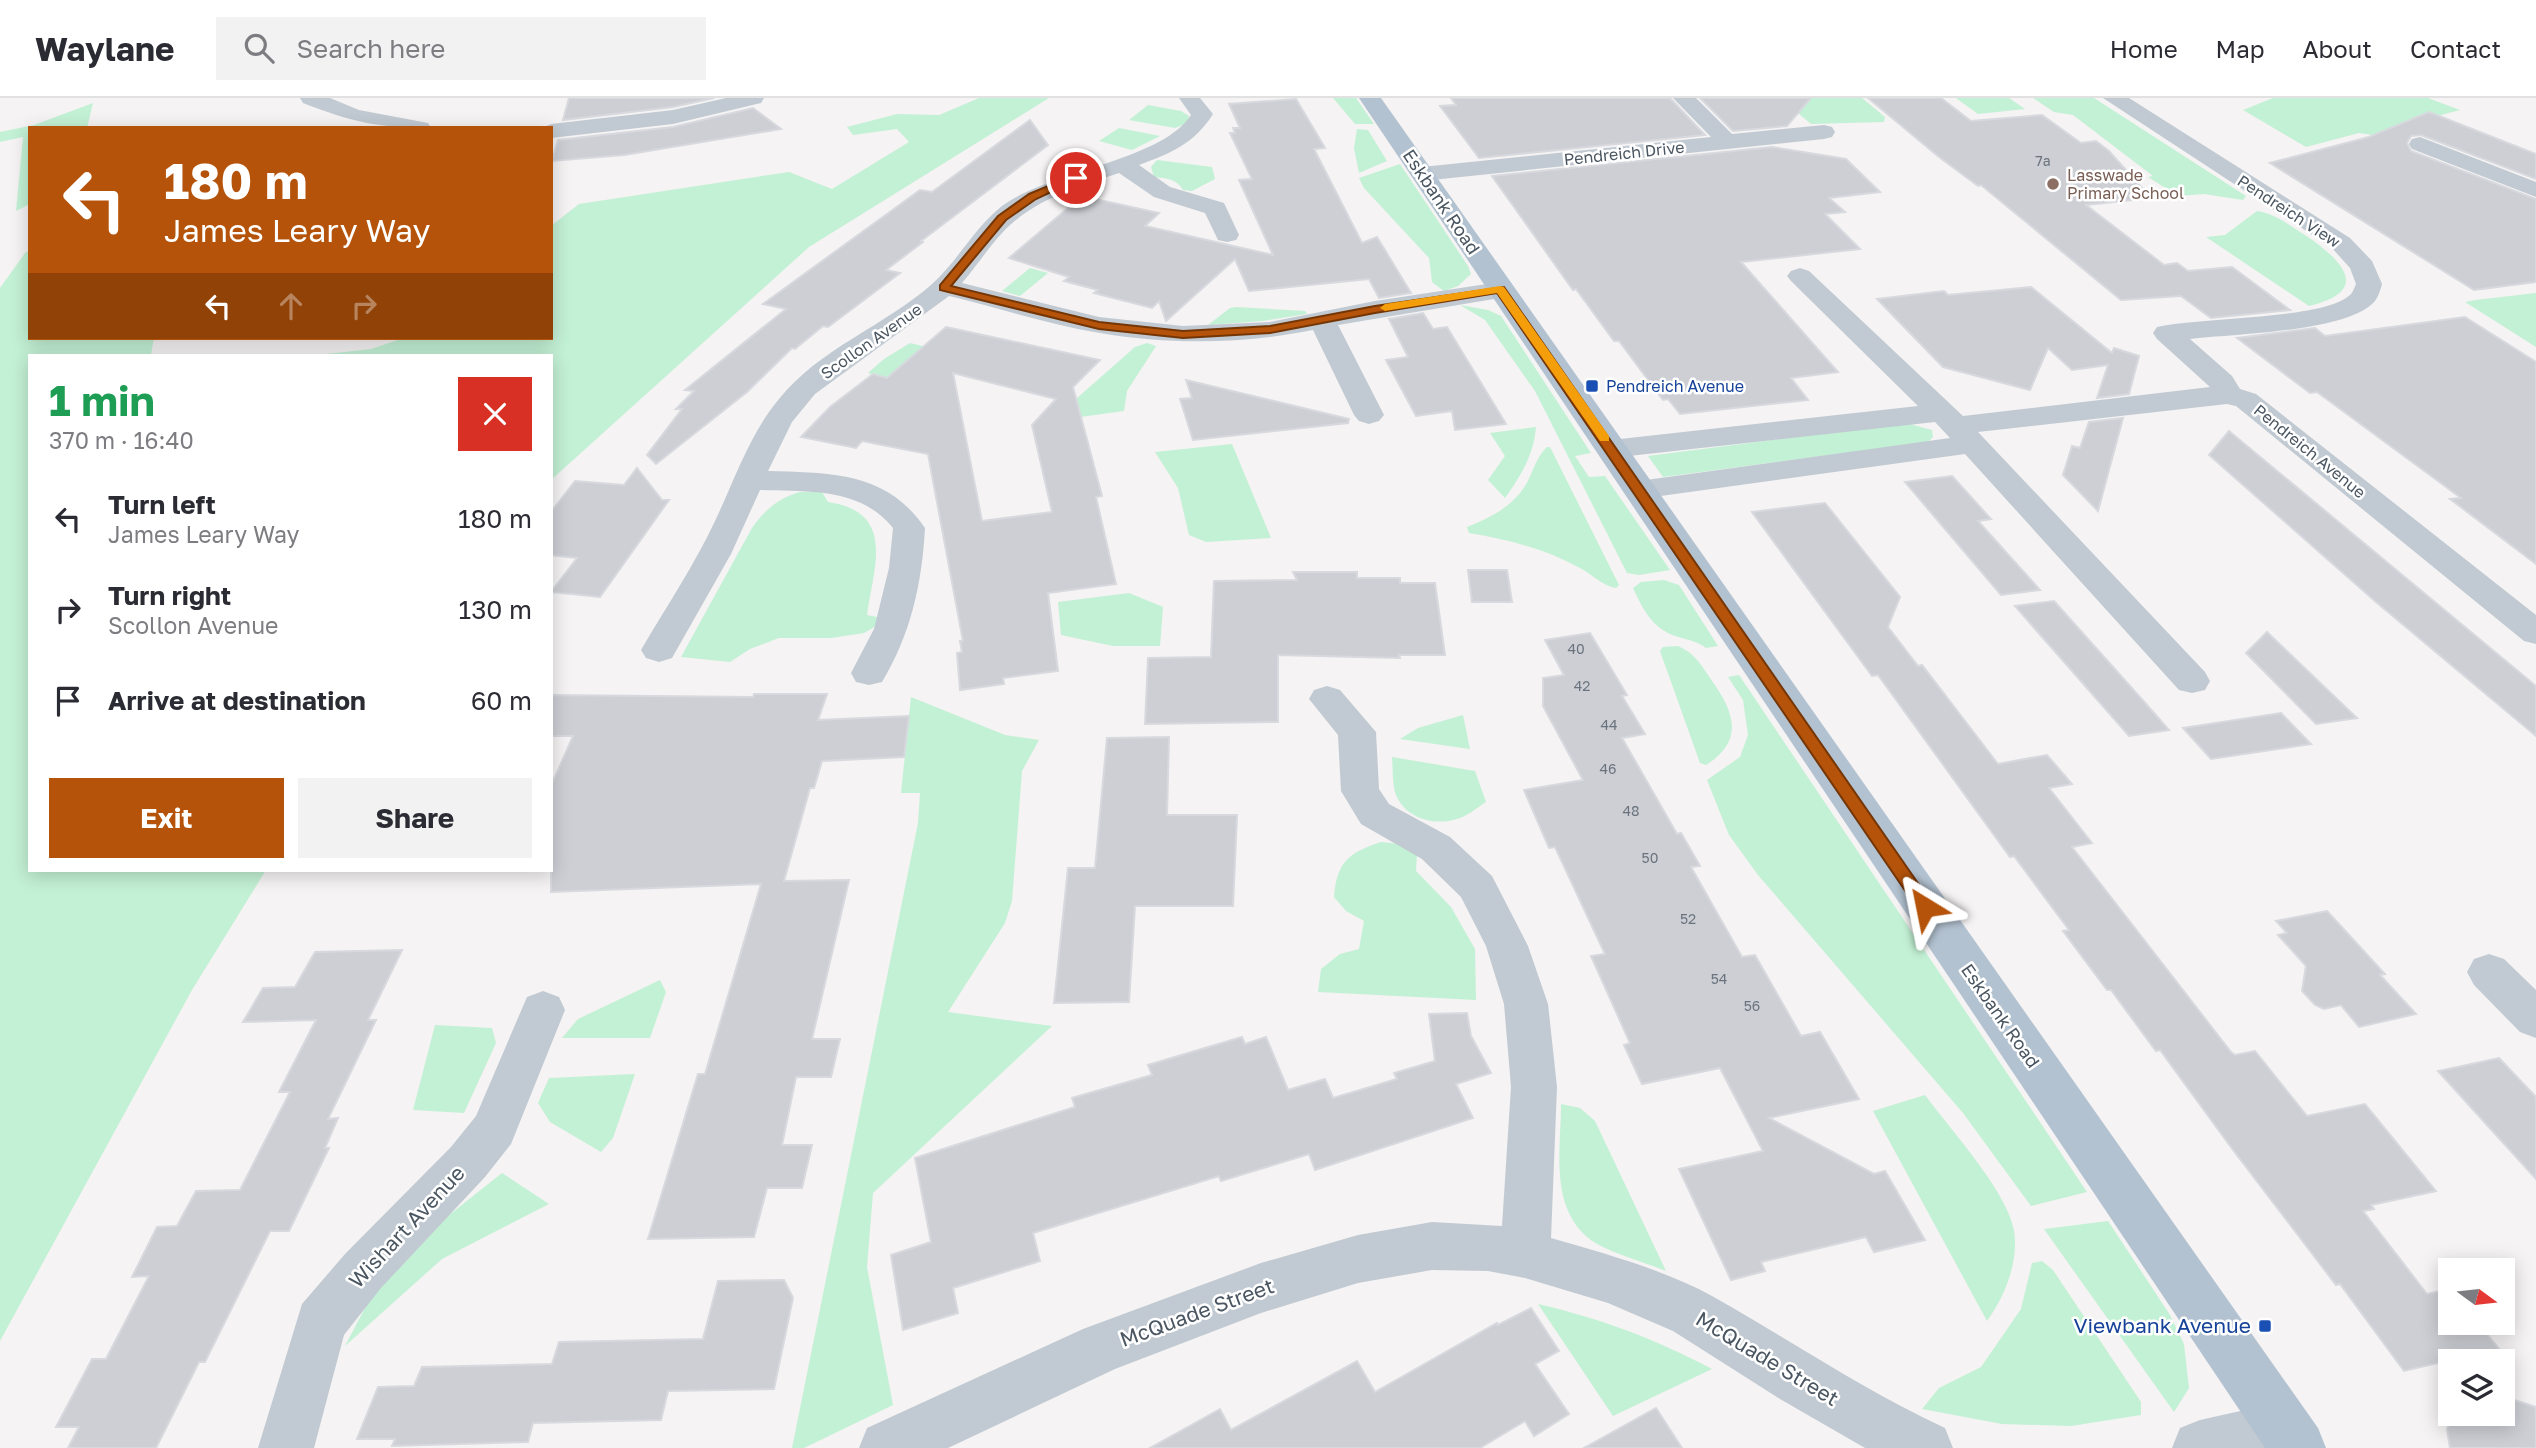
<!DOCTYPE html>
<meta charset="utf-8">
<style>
:root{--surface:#fff;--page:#f2f2f3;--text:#2b2b33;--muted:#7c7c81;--line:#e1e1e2;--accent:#b45309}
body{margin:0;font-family:"Golos Text",sans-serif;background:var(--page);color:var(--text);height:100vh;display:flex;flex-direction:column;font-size:26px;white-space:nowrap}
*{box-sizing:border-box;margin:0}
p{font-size:23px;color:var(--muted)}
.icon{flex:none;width:38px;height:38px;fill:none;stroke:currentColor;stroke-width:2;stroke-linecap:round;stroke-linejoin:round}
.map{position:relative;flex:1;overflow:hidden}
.side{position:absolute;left:28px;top:256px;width:525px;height:518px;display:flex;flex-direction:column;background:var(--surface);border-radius:0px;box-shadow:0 4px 18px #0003}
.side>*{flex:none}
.hud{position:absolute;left:28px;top:28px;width:525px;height:214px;border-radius:0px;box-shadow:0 4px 18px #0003;background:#b45309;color:#fff;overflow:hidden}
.needle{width:46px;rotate:105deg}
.fabs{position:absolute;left:2438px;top:1160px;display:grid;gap:14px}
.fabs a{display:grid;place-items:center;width:77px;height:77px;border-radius:0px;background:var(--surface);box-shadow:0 4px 18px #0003;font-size:35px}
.pin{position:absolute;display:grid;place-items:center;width:60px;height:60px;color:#fff;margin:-30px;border:4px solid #fff;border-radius:50%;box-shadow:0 2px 7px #0007}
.me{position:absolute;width:77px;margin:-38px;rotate:325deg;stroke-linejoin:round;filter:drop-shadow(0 0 5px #0008)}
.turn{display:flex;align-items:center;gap:24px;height:147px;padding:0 21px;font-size:32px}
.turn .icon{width:91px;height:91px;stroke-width:2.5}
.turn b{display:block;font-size:49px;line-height:60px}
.lanes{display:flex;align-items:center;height:66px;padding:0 21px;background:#0003;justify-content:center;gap:35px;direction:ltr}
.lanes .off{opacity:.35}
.round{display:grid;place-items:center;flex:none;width:74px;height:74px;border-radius:0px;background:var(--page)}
.head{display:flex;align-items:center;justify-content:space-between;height:119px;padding:0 21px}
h1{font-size:42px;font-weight:700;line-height:52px;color:#1e9e55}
.primary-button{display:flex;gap:14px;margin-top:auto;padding:14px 21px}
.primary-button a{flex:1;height:80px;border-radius:0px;background:var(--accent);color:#fff;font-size:28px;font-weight:700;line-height:80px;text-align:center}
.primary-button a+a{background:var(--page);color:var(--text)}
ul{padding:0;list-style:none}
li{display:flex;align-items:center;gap:21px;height:91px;padding:0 21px}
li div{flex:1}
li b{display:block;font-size:26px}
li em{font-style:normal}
header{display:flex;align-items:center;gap:42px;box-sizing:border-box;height:98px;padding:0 35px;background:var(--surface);border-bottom:2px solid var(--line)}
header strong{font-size:33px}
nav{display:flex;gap:38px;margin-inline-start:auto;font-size:24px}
.search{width:490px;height:63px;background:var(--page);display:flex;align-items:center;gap:18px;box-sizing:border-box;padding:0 24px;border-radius:0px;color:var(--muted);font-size:26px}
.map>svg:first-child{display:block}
.green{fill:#c3f1d5}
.building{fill:#cdcfd5;stroke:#d7d9de;stroke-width:2;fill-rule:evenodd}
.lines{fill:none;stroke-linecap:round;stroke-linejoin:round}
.minor{fill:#c1cad2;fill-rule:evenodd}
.major{fill:#b3c2d1;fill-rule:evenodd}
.route{fill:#b45309;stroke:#753606;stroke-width:2}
.slow{fill:#f59e0b}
.education-dot{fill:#8d6e63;stroke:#fff;stroke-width:2.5}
.transit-dot{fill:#1a4fb4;stroke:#fff;stroke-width:2.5}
.labels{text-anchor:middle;stroke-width:5;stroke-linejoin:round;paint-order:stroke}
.number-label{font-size:14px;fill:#6b747e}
.far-street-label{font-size:16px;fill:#4a5661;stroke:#fff}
.far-education-label{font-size:16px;fill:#785e54;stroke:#fff;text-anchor:start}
.far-transit-label{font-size:16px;fill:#164399;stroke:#fff;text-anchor:start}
.street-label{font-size:18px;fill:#4a5661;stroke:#fff}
.near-street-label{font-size:21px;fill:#4a5661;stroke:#fff}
.near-transit-label{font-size:21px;fill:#164399;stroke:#fff;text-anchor:end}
</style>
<header>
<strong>Waylane</strong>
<div class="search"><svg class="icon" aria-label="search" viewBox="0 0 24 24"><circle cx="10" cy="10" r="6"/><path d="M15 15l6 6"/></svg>Search here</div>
<nav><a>Home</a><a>Map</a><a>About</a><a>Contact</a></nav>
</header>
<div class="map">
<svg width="2536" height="1350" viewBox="0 0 2536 1350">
<rect width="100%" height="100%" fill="#f5f3f3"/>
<g class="green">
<path d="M979 0H1049L809 149 551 382V257H317L371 251 404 240H551V128L579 106 789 74 832 91 909 44 897 31 853 37 847 29 897 16 939 17Z"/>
<path d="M1333 0H1356L1374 26H1355Z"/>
<path d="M1780 0H1862L1885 19 1884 24 1811 26Z"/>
<path d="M1956 0H2009L2025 11 1978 16Z"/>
<path d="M2033 0H2094L2246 98 2243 102 2204 96 2178 98 2148 79 2153 78 2073 17 2054 14Z"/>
<path d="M2273 0H2428L2460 12 2392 30 2399 41 2359 35 2306 49 2243 12Z"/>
<path d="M93 5 87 30H30V106L16 113 23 39 0 44V34L34 27Z"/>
<path d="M1148 7 1181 13 1189 18 1188 25 1175 30 1129 22Z"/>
<path d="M1119 30 1160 38 1132 52 1099 43Z"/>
<path d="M1357 31 1368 32 1387 63 1359 75 1354 50Z"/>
<path d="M1157 62 1212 69 1215 81 1192 93 1183 92C1177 81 1166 80 1154 79L1151 69Z"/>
<path d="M1400 66 1468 168 1471 176 1458 188 1444 193 1432 184 1429 160 1364 90 1359 80Z"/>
<path d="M2257 113C2276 116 2289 127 2305 137 2342 162 2373 193 2309 208L2206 139 2225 137Z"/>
<path d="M30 152V240H154L151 257H30V772H266L192 892 0 1243V190L25 155Z"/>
<path d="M1030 170 1048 175 1020 198 1002 193Z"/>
<path d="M2536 195V249L2465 204 2475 202Z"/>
<path d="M1460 207 1488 212 1501 218 1591 355 1575 358 1589 379 1605 378 1670 472 1639 477 1627 475 1535 293 1485 222Z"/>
<path d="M1236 209 1305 213 1307 216 1262 223 1208 227 1230 210Z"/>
<path d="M910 245 952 255 925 292 868 275 884 261Z"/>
<path d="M1147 245 1156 248 1127 293 1124 313 1051 323 1135 249Z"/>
<path d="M1906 325 1932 332 1933 339 1928 344 1663 379 1648 358Z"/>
<path d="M1536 329C1534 356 1521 378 1505 400L1488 382 1505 358 1490 335Z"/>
<path d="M1232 346 1271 440 1206 444 1189 437 1178 390 1155 354Z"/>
<path d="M1547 349H1550L1619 487 1616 490C1602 488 1591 475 1578 469 1545 451 1507 441 1469 435L1467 429C1492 419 1514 408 1528 383 1533 372 1538 357 1547 349Z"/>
<path d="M800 394H822L828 404C896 414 874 468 867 517L882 520 876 528 864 535 831 540H779L750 551 730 564 681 559 752 430C765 412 778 400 800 394Z"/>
<path d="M1664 482 1679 487 1718 548 1706 550C1695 542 1687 542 1675 538 1651 529 1643 511 1633 490L1641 484Z"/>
<path d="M1129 495 1163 509 1160 548H1113L1061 537 1058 504Z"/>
<path d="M1678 548C1695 555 1702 568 1712 583 1734 614 1745 642 1706 667L1700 665 1660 553 1663 549Z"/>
<path d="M1739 577 2087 1094 2031 1108 1963 1015 1758 777 1729 737 1707 682 1740 659 1748 637 1743 602 1728 579Z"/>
<path d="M911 599 1005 637 1039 642 1022 673 1012 803 1005 825 948 914 1052 928 873 1095 867 1169 893 1307 804 1350H792L918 725 920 695H901Z"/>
<path d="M1463 617 1470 651 1400 641 1418 630Z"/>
<path d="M1392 659 1475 673 1486 704C1477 710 1467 718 1457 721 1435 728 1406 721 1396 697 1392 686 1393 670 1392 659Z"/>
<path d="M1381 744 1401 746 1417 756 1416 773 1451 809 1475 851 1476 902 1318 894 1321 871 1340 856 1359 851 1364 823 1346 813 1334 799C1337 764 1348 755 1381 744Z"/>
<path d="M660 882 666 894 650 940H562L578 921Z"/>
<path d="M435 927 492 930 496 945 464 1015 413 1012Z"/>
<path d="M635 976 613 1040 601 1054 550 1024 538 1005 549 980Z"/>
<path d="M1925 997C1950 1031 2007 1093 2014 1132 2019 1164 2005 1198 1987 1223L1873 1013Z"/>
<path d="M1561 1006 1580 1010 1595 1023 1666 1173C1647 1165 1607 1154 1591 1142 1549 1110 1561 1053 1561 1006Z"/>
<path d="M502 1075 549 1106 442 1161 345 1248 378 1185 439 1125Z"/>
<path d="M2108 1123 2170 1217 2184 1246 2189 1290 2174 1314 2044 1131Z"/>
<path d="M2042 1163 2053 1172 2141 1304V1317L2071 1328 2002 1326 1922 1311 1939 1290 1981 1269 2021 1211 2032 1165Z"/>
<path d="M1538 1206C1602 1221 1653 1240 1712 1271L1613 1318Z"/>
</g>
<g class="building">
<path d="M569 0H714L673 9 563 22Z"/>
<path d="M1451 0H1670L1705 37 1479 60 1440 8 1456 7Z"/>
<path d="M1700 0H1811L1787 28 1733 33Z"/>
<path d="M1868 0H1941L1971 23 2042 17 2081 45 2096 43 2109 53 2151 100 2086 107 2164 167 2177 165 2188 173 2232 169 2290 212 2211 220 2181 198 2121 202 1981 87 1978 88 1939 59Z"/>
<path d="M1296 1 1325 50 1314 51 1362 145 1377 139 1411 195 1379 200 1369 181 1249 193 1235 161 1166 223 1159 203 1152 210 1094 195 1098 192 1064 183 1069 179 1009 160 1082 98 1159 115 1145 128 1273 157 1239 82 1252 81 1230 35H1235L1233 30H1240L1229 6Z"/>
<path d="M753 10 781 31 624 57 552 63 558 42 673 29Z"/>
<path d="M2429 14 2536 56V81L2421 37 2411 38 2407 45 2411 53 2536 101V184L2474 192 2270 65 2369 39Z"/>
<path d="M1030 22 1048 47 921 143 923 144 886 172 900 175 828 229 823 228 795 251 792 250 747 294 656 366 647 357 682 311H676L694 293 685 292 786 211 763 206 920 92 932 94Z"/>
<path d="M1772 49 1846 61 1880 94 1829 100 1845 114 1825 116 1860 151 1741 164 1838 274 1791 280 1808 302 1680 316 1668 301 1663 302 1619 243H1614L1576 191 1573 192 1492 78Z"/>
<path d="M2031 189 2112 255 2114 250 2139 258 2129 296 2097 300 2108 267 2072 272 2048 250 2030 292 1943 269 1877 201 1944 193 1948 197Z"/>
<path d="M1423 215 1433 231 1447 229 1506 326 1455 332 1452 313 1416 318 1386 262 1408 259 1389 221Z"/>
<path d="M2465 219 2536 264V466L2450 401 2461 400 2317 294 2310 295 2237 240 2315 230 2325 238Z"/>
<path d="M946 229 1100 262 1073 289 1102 398 1096 399 1116 486 1048 495 1058 573 1003 580 1004 586 960 592 957 555 962 554 960 543H963L928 356 862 343 856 350 801 339 830 309 873 276 887 280ZM953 275 1056 301 1032 327 1052 414 982 423Z"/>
<path d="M1186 282 1349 321 1348 325 1193 342 1180 301 1192 300Z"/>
<path d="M2123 320 2098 413 2063 377 2072 348 2080 350 2089 324Z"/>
<path d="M2229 333 2536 588V638L2376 504 2209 357Z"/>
<path d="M637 370 662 402H669L600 499 551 494 577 460 551 457V414L575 383 624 387Z"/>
<path d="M1952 378 1991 421 1978 423 2040 492 2001 497 1905 384Z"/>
<path d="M1825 405 1900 499 1888 529 1918 568 1922 567 1998 666 2047 657 2072 686 2049 690 2092 745 2072 749 2231 954 2235 957 2255 953 2307 1018 2365 1006 2436 1093 2371 1107 2374 1111 2363 1113 2427 1196 2450 1191V1225H2478L2499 1251 2404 1273 2340 1186 2336 1187 2233 1052 2160 952 2156 953 2111 892H2107L2063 833 2069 832 2014 758 2010 759 1878 577 1872 578 1752 414Z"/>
<path d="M1468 472H1507L1512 504H1472Z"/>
<path d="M1293 474H1357V480H1400V485H1435L1445 557H1399L1400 560 1278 557V624L1145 626 1148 560 1211 559 1214 483 1297 482Z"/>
<path d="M2054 503 2147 607 2169 632 2129 638 2015 508Z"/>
<path d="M2267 534 2357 620 2316 626 2246 555Z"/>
<path d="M1590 535 1627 597 1622 598 1645 636 1622 640 1677 736 1681 735 1700 768 1691 769 1742 859 1755 857 1801 938 1820 934 1859 1001 1769 1020 1874 1076 1885 1073 1925 1142 1874 1154 1866 1139 1761 1164 1765 1173 1731 1182 1679 1071 1763 1053 1720 970 1642 986 1624 947 1630 945 1591 858 1605 856 1555 749 1549 750 1524 692 1583 682 1543 608V580L1564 577 1545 542Z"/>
<path d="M754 596H827L818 622 909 618 904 659 822 663 814 690H810L784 783 849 782 812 941H840L831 979H796L782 1047H812L802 1090H767L754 1139 648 1141 698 976H705L761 786 551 794V688L573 638H551V597L753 599Z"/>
<path d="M2281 615 2311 646 2211 661 2183 630Z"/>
<path d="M1169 639 1167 717H1237L1233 808H1135L1129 904 1054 905 1068 770H1095L1107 640Z"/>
<path d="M2327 813 2385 876 2380 877 2416 916 2359 929 2341 907 2324 911 2315 907 2302 893 2306 868 2278 837 2287 835 2276 823Z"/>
<path d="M402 852 368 922H376L328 1021 338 1020 325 1050H329L289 1133H270L205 1264H199L156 1350H68L79 1329H56L92 1261H106L149 1178 132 1179 157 1129 177 1128 196 1093 240 1092 290 994H279L316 922 243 924 263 890 295 889 315 854Z"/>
<path d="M1467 915 1471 938 1491 975 1456 986 1473 1020 1315 1072 1309 1056 1221 1083 1219 1078 1033 1135 1040 1163 953 1190 958 1215 903 1232 891 1157 931 1144 915 1060 1075 1009 1072 1000 1152 977 1148 967 1242 939 1245 946 1266 939 1288 992 1325 981 1333 1000 1397 981 1394 975 1435 963 1429 916Z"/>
<path d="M2499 960 2536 999V1081L2438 973Z"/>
<path d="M784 1182 793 1200 774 1291 668 1293 661 1322 533 1325 528 1344 392 1348 395 1341H357L378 1289 414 1288 422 1269 552 1266 559 1244 703 1241 718 1183Z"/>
<path d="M1531 1210 1559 1253 1535 1266 1569 1316 1534 1338 1525 1323 1480 1350H1150L1220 1311 1231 1332 1357 1263 1375 1294 1497 1225 1498 1227Z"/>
<path d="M2502 1298 2536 1309V1350H2450L2447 1331 2453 1316H2502Z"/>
<path d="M1656 1310 1682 1350H1584Z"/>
</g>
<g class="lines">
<g class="minor">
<path d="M300 0H330L359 12 428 25 431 30C378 30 352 24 303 5Z"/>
<path d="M726 0H764L761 5 673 26 551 40V30H542L551 26 673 12Z"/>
<path d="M1179 0H1200L1213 16C1194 46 1171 55 1139 67L1170 89 1224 105 1239 137 1236 142 1227 144 1218 142 1205 115 1154 99 1119 75C1078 89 1034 101 1003 134 988 150 976 169 962 185L1099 219 1183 228 1270 224 1375 203 1500 184 1509 186 1513 192 1509 198 1500 200 1338 227 1384 317 1379 323 1369 326 1359 323 1354 317 1313 232C1243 246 1171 247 1100 235 1050 227 999 210 949 198L815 296 792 324 768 373C831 375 886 373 925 430 922 485 911 536 882 584L869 587 856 584 851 575 874 531 889 470 893 430C860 389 808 394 760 392L731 456 672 560 659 564 646 560 641 552C666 509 694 468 715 423 735 381 749 337 779 301 819 251 884 228 931 187 958 163 974 130 1002 108 1051 72 1161 63 1191 17Z"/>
<path d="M1673 0H1696L1732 36 1824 27 1832 29 1835 34 1832 39 1824 41 1422 83 1414 81 1410 76 1414 71 1422 69 1711 39Z"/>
<path d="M2103 0H2129L2350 140 2372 163 2382 186C2380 193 2378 201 2372 206 2342 234 2233 236 2190 241L2232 278 2240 291 2256 296 2536 517V546L2524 543 2236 308 2227 306 1978 334 2205 574 2210 583 2205 592 2192 595 2179 592 1965 356 1639 401 1628 399 1623 392 1628 385 1639 383 1950 340 1935 324 1611 360 1600 357 1596 351 1600 345 1611 342 1918 308 1791 183 1787 178 1791 173 1800 170 1809 173 1963 318 2210 289 2157 241 2153 235 2157 229C2198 219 2327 222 2351 196 2353 194 2355 188 2356 186L2350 170 2332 150Z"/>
<path d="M2420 39 2536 84V99L2412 51 2409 46 2412 41Z"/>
<path d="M1327 588 1340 592 1376 634 1379 691 1389 706 1450 739 1492 778 1528 848 1548 906 1557 989 1551 1140C1603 1155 1665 1172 1712 1198 1790 1242 1863 1292 1945 1330L1953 1350H1865L1780 1301 1673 1233 1608 1205 1525 1180 1488 1173 1432 1172 1358 1185 1261 1215 1115 1271 948 1350H859L867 1330 1083 1231 1261 1165 1358 1137 1432 1124 1502 1128 1511 989 1504 906 1486 848 1461 799 1422 761 1361 726 1341 693 1338 637 1309 601 1314 592Z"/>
<path d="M2489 856 2504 861 2536 892V940L2520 934 2474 887 2467 874 2474 861Z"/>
<path d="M543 893 559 899 565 912 511 1046 485 1079 381 1190 344 1237 314 1350H258L302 1206 345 1156 451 1049 476 1018 527 899Z"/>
<path d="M2285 1303 2304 1312 2313 1331 2305 1350H2172L2180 1330 2200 1322Z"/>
</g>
<path class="major" d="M1359 0H1381L2318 1330 2326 1350H2265Z"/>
</g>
<path class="route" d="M1072 78 1081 80 1036 101 1006 122 951 188 1099 224 1183 233 1270 228 1375 208 1504 189 1931 804 1933 809 1931 813H1919L1497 195 1375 215 1270 235 1183 240 1099 231 940 192V187L998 118 1029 96Z"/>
<path class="slow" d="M1500 188 1504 189 1609 338V343H1600L1497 195 1385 213 1380 210 1385 206Z"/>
<circle class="education-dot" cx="2053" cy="86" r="7"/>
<g class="transit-dot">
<rect x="1585" y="281" width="14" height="14" rx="3.5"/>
<rect x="2258" y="1221" width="14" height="14" rx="3.5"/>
</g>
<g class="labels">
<g class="number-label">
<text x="2043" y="68">7a</text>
<text x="1576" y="556">40</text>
<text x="1582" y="593">42</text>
<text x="1609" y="632">44</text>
<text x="1608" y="676">46</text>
<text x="1631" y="718">48</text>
<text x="1650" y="765">50</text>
<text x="1688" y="826">52</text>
<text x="1719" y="886">54</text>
<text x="1752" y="913">56</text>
</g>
<g class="far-street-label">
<text transform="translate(1624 55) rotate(-6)" y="6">Pendreich Drive</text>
<text transform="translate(2289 113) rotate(33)" y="6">Pendreich View</text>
<text transform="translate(871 243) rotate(-35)" y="6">Scollon Avenue</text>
<text transform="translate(2310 353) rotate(39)" y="6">Pendreich Avenue</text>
</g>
<g class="far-education-label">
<text x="2067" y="83">Lasswade<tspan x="2067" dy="18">Primary School</tspan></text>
</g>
<g class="far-transit-label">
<text x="1606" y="294">Pendreich Avenue</text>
</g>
<g class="street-label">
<text transform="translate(1441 104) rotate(56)" y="6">Eskbank Road</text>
<text transform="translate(2000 918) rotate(55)" y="6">Eskbank Road</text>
</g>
<g class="near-street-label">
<text transform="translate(407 1129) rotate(-47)" y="7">Wishart Avenue</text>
<text transform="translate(1197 1215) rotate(-20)" y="7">McQuade Street</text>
<text transform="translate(1767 1261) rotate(31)" y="7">McQuade Street</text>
</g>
<g class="near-transit-label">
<text x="2251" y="1235">Viewbank Avenue</text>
</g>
</g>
</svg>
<div class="fabs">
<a><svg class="needle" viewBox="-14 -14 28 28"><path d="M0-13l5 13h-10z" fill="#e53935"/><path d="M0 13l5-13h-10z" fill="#7c7c81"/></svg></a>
<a><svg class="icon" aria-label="layers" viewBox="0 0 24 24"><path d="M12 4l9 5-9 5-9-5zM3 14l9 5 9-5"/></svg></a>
</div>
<div class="pin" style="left:1076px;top:80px;background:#d93025"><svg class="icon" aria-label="arrive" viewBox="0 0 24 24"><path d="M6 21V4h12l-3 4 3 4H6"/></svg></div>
<svg class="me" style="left:1925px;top:809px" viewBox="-20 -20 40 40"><path d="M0-17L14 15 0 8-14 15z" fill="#b45309" stroke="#fff" stroke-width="4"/></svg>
<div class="hud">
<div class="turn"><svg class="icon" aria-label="left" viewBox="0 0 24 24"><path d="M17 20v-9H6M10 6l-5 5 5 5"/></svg><div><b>180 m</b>James Leary Way</div></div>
<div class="lanes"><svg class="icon" aria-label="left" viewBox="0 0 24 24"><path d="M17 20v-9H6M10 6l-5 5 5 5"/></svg><svg class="icon off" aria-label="ahead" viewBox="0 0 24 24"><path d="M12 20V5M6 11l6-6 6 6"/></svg><svg class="icon off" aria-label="right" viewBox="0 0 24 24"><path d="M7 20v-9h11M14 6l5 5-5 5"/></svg></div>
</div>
<section class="side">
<div class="head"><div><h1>1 min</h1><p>370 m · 16:40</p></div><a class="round" style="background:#d93025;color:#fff"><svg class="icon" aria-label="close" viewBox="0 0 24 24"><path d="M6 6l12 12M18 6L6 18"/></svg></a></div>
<ul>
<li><svg class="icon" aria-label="left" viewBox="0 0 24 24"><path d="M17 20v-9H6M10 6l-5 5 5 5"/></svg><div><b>Turn left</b><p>James Leary Way</p></div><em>180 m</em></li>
<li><svg class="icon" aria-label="right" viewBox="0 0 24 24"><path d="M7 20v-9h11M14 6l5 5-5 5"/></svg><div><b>Turn right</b><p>Scollon Avenue</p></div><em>130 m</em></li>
<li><svg class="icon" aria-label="arrive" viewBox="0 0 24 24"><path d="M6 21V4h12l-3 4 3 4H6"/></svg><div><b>Arrive at destination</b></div><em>60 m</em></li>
</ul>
<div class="primary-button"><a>Exit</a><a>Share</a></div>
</section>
</div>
